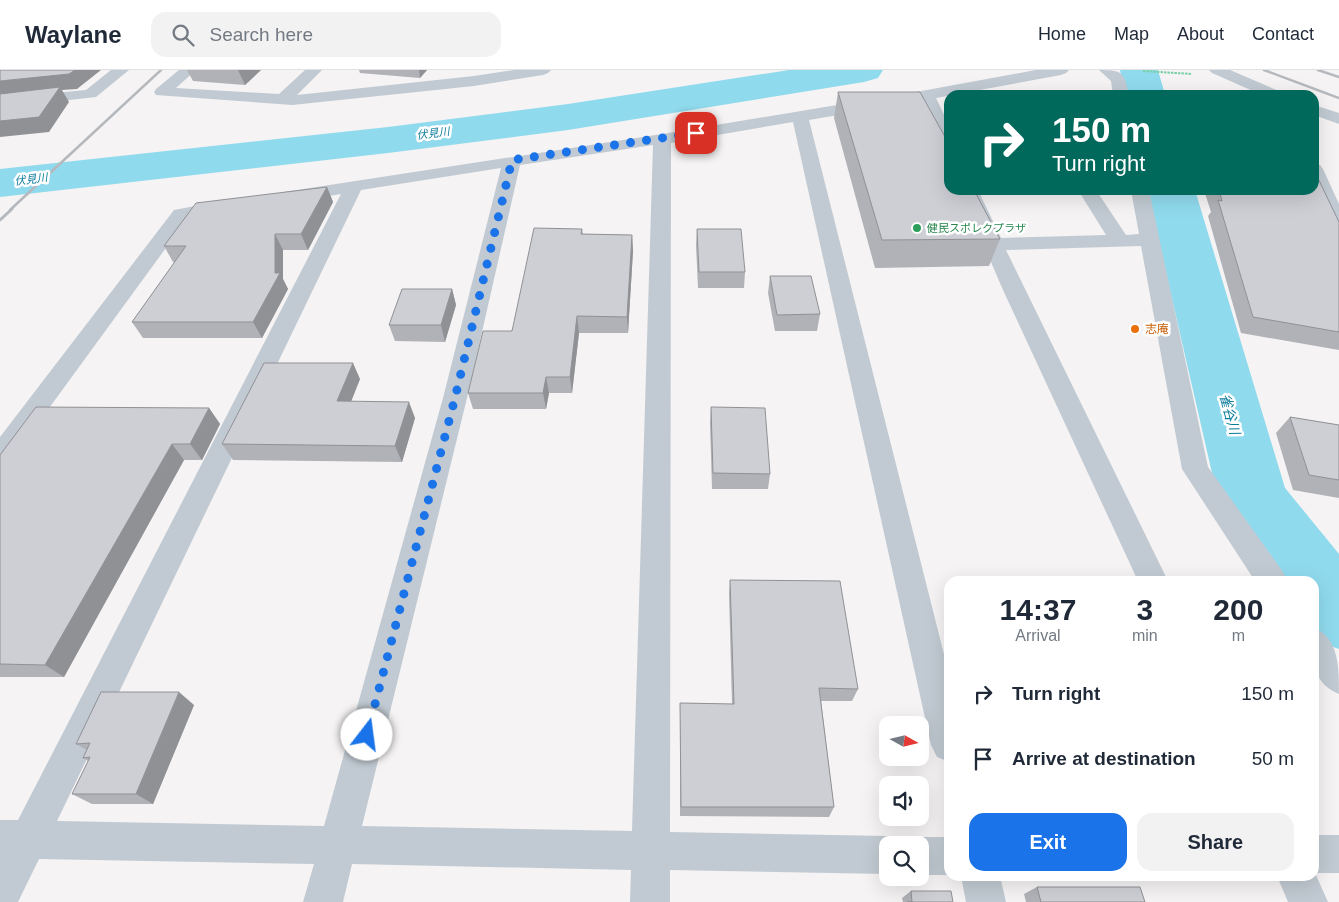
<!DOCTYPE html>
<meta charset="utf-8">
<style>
:root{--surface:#fff;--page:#f2f2f3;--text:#1f2937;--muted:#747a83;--line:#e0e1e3;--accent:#1a73e8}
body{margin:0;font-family:Helvetica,"Noto Sans JP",sans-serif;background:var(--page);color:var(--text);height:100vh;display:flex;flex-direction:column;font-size:19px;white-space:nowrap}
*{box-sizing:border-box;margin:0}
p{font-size:16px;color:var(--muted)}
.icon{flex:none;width:28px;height:28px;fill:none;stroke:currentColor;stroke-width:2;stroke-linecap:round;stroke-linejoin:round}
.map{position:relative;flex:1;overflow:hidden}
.sheet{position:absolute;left:944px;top:506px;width:375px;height:305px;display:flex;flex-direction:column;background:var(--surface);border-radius:15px;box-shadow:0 5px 20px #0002}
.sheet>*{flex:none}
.hud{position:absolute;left:944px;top:20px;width:375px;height:105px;border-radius:15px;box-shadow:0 5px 20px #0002;background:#00695c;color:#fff;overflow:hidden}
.needle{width:32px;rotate:98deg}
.controls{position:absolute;left:879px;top:646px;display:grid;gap:10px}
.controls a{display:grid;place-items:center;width:50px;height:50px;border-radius:10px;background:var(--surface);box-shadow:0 5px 20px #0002;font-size:25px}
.pin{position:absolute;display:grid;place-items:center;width:42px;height:42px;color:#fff;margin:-21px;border-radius:10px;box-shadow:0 2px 8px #0006}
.me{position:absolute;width:55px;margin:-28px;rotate:15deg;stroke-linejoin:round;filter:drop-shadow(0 0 4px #0008)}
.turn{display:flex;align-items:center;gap:18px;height:105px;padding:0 25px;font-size:22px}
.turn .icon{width:65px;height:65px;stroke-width:2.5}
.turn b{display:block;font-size:35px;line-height:42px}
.eta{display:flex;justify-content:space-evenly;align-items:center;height:85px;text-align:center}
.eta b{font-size:30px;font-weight:700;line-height:35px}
.action{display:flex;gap:10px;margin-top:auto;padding:10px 25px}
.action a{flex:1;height:58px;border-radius:15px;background:var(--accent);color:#fff;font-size:20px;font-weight:700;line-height:58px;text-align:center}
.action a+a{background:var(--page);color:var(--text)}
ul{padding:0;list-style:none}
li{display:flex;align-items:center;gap:15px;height:65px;padding:0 25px}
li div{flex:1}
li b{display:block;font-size:19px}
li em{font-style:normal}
header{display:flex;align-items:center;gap:30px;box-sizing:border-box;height:70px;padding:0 25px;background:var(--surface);border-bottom:1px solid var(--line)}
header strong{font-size:24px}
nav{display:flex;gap:28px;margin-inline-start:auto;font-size:18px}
.search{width:350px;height:45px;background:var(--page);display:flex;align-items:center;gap:12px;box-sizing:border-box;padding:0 18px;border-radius:15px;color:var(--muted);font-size:19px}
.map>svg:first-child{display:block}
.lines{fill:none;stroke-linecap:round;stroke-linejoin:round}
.river{fill:#90daee;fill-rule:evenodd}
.path{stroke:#7ad0a6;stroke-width:2;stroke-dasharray:2.5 1;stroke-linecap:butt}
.street{fill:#c1cad2;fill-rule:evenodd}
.rail-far1{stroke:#b5b8bd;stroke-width:2.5}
.rail{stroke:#b5b8bd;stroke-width:3}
.wall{fill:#b0b2b7}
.shaded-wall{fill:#909195}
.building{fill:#cdcfd5;stroke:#909195}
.route{stroke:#1a73e8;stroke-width:9;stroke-dasharray:0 16.2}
.leisure-dot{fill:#2e9e5b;stroke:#fff;stroke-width:2}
.food-dot{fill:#e8710a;stroke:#fff;stroke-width:2}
.labels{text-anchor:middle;stroke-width:5;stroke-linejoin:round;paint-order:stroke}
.far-water-label{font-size:11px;font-style:italic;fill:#0c7c9b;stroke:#fff}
.far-leisure-label{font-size:11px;fill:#27864d;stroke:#fff;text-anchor:start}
.food-label{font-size:12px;fill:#c56008;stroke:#fff;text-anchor:start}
.water-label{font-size:14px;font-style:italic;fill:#0c7c9b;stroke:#fff}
</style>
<header>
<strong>Waylane</strong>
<div class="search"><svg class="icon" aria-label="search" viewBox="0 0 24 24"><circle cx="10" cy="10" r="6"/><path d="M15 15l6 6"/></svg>Search here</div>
<nav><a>Home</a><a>Map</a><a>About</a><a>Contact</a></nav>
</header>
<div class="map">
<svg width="1339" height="832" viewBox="0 0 1339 832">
<rect width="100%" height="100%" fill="#f5f3f3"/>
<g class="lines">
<g class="river">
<path d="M789 0H883L878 8 864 12 568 60 388 83 0 127V99L388 57 568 34Z"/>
<path d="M1120 0H1158L1165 25H1125Z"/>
<path d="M1147 120H1195L1285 418 1339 484V579L1314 570V511H1271L1228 449 1218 429Z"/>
</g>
<path class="path" d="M1143 1 1192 4"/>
<g class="street">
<path d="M111 0H129L96 27 0 38V28L86 20Z"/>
<path d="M179 0H196L176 18 279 24 305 0H322L297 25 474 6 514 0H551L548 3 543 5 474 16 292 35 156 25 154 22 156 19Z"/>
<path d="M1036 0H1069L1066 3 1061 5 936 28 949 55V79L943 78 940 74 922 31 809 50 949 604V692L937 687 931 675 793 52 671 73 670 762 888 766 902 771 903 775H888V804L670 800V832H630L631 800 352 794 343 832H303L314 794 39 789 18 832H0V750H18L341 124 291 132 284 130 282 126 284 122 662 64 927 20ZM653 75 632 761 362 756 467 328 520 95ZM501 98 443 328 324 756 57 751 361 120Z"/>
<path d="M1099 0C1123 0 1124 2 1129 25H1113L1111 11Z"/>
<path d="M1209 0H1230L1281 22 1283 25H1262L1212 3Z"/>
<path d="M1314 35 1339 43V54L1314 45Z"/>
<path d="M1314 94 1320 95 1323 99 1339 134V162L1332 160 1329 156 1314 120Z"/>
<path d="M960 120H978L1001 168 1106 165 1078 120H1096L1126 165 1139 164 1131 120H1149L1208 397 1283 502 1287 511H1255L1182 399 1141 176 1006 180 1168 511H1138L1003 220Z"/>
<path d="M227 130 234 132 237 136 234 140 187 149 9 393 0 396V367L174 140Z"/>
<path d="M1314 558C1339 568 1339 597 1339 624 1308 611 1314 585 1314 558Z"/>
<path d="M1314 765H1339V803H1315L1328 832H1288L1277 806H1314Z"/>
<path d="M920 767H949V805H920V775H905L906 772Z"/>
<path d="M961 806H1000L1006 832H966Z"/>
</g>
<g class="rail-far1">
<path d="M1264 0 1339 28"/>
<path d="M1318 0 1339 7"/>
<path d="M10 140 161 0"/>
</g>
<path class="rail" d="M0 150 12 139"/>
</g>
<g class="wall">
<path d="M187 0H261L245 15 193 11Z"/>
<path d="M359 0H427L420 8 360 3Z"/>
<path d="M838 22 1000 169 989 196 875 198 834 48Z"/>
<path d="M327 117 333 132 308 180H283V209L288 219 262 268H143L132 252 175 192H173L164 176Z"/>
<path d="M1204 120H1314L1339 152V280L1241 263 1208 146 1211 142Z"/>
<path d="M582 159 583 164 632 165 633 181 628 263H579L572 323H549L546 339H473L468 323Z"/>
<path d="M697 159 745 202 744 218H698L696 175Z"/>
<path d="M770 206 820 244 817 261H775L768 223Z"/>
<path d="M452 219 456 235 445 272 395 271 389 255Z"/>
<path d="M360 309 351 331 415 348 402 392 233 390 222 374Z"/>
<path d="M711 337 770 404 768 419H712L710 353Z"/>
<path d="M209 338 220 354 202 390H184L64 607H0V385Z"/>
<path d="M1290 347 1339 355V428L1293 420 1276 363Z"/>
<path d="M730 510 858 619 852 631H821L834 737 829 747 680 746V633L732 634 729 524Z"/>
<path d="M194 635 153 734H92L72 724 88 691 83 688 87 680 76 674Z"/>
<path d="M1037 817 1145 832H1026L1024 824Z"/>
<path d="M911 821 953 832H903L902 828Z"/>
</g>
<g class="shaded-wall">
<path d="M75 0H101L77 19 62 20 69 32 49 62 0 67V11Z"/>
<path d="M238 0H261L245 15Z"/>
<path d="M419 0H427L420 8Z"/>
<path d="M327 117 333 132 308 180 301 164Z"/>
<path d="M275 164 283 180V209L288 219 262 268 253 252Z"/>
<path d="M632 165 633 181 628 263 627 247Z"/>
<path d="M452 219 456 235 445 272 441 255Z"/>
<path d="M577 246 579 263 572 323 570 307Z"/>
<path d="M353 293 360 309 345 347 337 331Z"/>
<path d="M546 307 549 323 546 339 543 323Z"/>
<path d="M409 332 415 348 402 392 395 376Z"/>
<path d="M209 338 220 354 202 390 190 374Z"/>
<path d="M172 374 184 390 64 607 45 595Z"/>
<path d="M179 622 194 635 153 734 136 724Z"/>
</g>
<g class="building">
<path d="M0 0H75L69 4 0 11Z"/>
<path d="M60 17 39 47 0 51V24Z"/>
<path d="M838 22H920L949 74V120H974L1000 169 882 170Z"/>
<path d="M1314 100 1339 152V262L1253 247 1218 130 1222 131 1219 120H1314Z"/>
<path d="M327 117 301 164H275V203H280L253 252H132L186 176H164L196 133Z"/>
<path d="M534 158 582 159 581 164 632 165 627 247 577 246 570 307H546L543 323H468L483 261H512Z"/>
<path d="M697 159H741L745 202H699Z"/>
<path d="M770 206H811L820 244 777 245Z"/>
<path d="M402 219H452L441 255H389Z"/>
<path d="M264 293H353L337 331 409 332 395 376 222 374Z"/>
<path d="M36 337 209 338 190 374H172L45 595 0 594V385Z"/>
<path d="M711 337 765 338 770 404 713 403Z"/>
<path d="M1290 347 1339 355V410L1309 405Z"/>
<path d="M730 510 840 511 858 619 819 618 834 737H681L680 633 734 634Z"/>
<path d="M101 622H179L136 724H72L90 687 83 688 90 673 76 674Z"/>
<path d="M1037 817H1140L1145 832H1041Z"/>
<path d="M911 821H951L953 832H907H912Z"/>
</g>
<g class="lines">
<path class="route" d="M367 665 455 328 512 90 696 63"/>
</g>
<circle class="leisure-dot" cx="917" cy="158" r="5"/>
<circle class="food-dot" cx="1135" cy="259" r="5"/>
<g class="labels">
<g class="far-water-label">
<text transform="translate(433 63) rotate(-7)" y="4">伏見川</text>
<text transform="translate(31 109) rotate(-7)" y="4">伏見川</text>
</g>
<g class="far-leisure-label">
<text x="927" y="162">健民スポレクプラザ</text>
</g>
<g class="food-label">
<text x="1145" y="263">志庵</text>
</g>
<g class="water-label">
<text transform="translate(1230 344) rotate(75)" y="5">雀谷川</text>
</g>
</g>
</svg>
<div class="controls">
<a><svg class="needle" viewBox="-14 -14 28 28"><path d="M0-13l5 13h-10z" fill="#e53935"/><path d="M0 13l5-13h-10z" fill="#747a83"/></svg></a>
<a><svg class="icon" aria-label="sound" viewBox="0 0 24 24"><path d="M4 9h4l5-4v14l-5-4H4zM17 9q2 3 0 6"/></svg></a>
<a><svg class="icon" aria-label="search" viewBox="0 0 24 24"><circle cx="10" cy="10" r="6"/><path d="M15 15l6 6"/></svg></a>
</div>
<div class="pin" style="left:696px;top:63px;background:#d93025"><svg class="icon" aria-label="arrive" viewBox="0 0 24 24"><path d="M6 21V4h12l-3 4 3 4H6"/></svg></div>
<svg class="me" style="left:367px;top:665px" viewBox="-20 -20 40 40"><circle r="19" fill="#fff"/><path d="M0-13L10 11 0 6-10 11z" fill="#1a73e8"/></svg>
<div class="hud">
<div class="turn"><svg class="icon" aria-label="right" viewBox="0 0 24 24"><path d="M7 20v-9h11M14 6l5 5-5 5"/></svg><div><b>150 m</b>Turn right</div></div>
</div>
<section class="sheet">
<div class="eta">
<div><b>14:37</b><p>Arrival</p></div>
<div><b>3</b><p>min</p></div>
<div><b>200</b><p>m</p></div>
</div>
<ul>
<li><svg class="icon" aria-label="right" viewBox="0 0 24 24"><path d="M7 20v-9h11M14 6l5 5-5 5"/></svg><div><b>Turn right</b></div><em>150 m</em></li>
<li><svg class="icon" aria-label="arrive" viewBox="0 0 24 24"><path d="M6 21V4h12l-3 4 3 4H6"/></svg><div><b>Arrive at destination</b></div><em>50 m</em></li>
</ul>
<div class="action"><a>Exit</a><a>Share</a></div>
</section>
</div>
